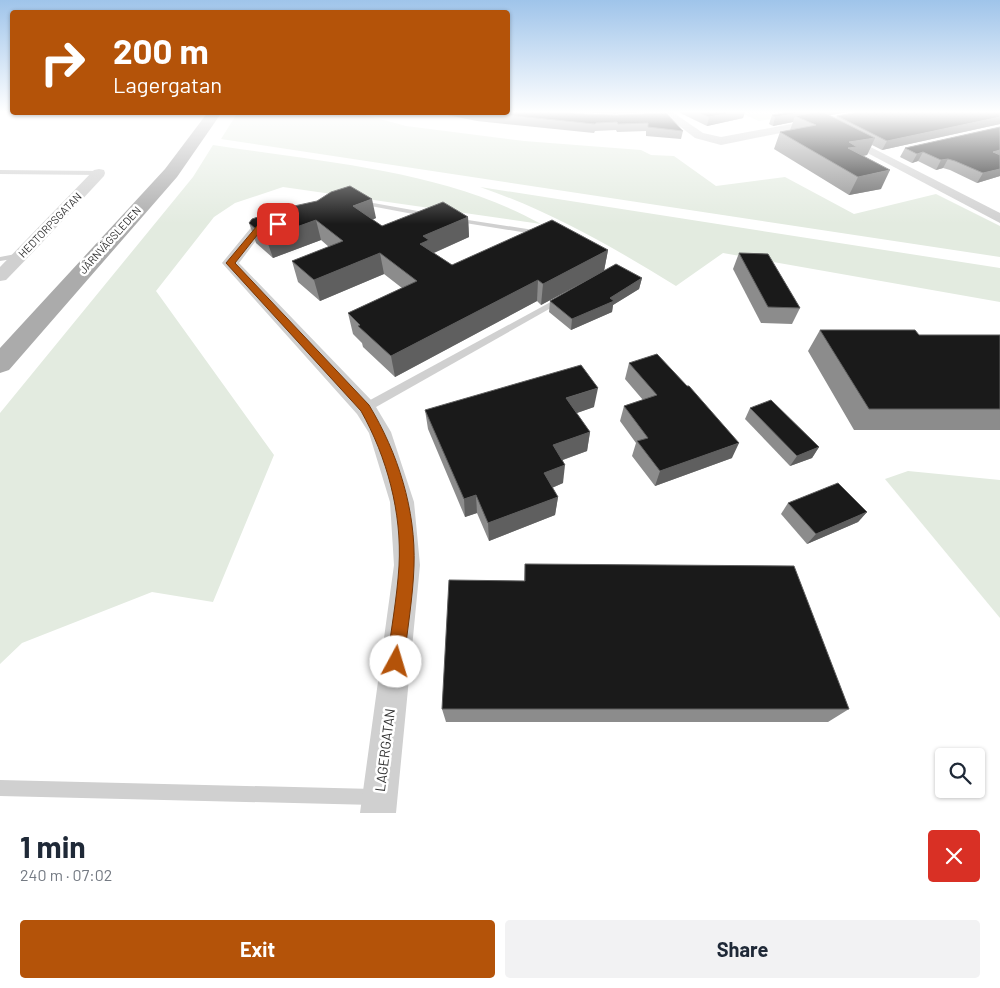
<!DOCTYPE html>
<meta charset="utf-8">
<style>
:root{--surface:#fff;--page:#f2f2f3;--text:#1f2937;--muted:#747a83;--accent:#b45309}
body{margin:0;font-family:Barlow,sans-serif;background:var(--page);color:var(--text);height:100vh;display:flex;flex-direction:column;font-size:19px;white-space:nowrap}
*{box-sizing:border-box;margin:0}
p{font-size:16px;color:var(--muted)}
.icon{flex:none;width:28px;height:28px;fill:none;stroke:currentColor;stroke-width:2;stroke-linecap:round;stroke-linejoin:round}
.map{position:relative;height:813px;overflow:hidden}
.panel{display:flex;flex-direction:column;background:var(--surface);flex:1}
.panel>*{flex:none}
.hud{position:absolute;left:10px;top:10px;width:500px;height:105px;border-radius:5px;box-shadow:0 1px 4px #0004;background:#b45309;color:#fff;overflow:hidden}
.tools{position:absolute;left:935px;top:748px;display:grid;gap:10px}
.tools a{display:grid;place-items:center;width:50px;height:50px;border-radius:5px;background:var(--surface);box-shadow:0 1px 4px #0004;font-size:25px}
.pin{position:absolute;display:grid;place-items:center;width:42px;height:42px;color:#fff;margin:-21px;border-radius:10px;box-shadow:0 2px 8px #0006}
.me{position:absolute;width:55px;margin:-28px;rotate:6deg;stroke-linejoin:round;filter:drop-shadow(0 0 4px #0008)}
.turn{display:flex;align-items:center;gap:18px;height:105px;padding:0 20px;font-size:22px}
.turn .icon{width:65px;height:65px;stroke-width:2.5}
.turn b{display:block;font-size:35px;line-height:42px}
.round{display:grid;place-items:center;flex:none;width:52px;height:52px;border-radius:5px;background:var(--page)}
.overview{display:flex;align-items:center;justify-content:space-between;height:85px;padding:0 20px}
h1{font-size:30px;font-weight:700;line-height:38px}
.action{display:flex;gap:10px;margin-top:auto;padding:10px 20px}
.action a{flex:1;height:58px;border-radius:5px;background:var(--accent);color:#fff;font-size:20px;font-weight:700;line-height:58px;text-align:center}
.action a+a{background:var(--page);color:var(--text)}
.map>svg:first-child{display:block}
.green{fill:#e3ebe0}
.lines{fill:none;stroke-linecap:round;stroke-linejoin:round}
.lane{fill:#d0d0d0;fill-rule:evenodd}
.street{fill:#d0d0d0;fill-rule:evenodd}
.primary{fill:#ababab;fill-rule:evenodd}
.wall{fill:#8c8c8c}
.shaded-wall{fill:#5f5f5f}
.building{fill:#1a1a1a;stroke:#5f5f5f}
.route{fill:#b45309;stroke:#753606}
.labels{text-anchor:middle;stroke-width:5;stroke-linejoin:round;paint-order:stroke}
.far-street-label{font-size:11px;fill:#333;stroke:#fff}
.street-label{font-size:14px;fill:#333;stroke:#fff}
</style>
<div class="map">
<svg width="1000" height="813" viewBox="0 0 1000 813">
<rect width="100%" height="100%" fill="#fff"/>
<g class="green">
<path d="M752 111H794L800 114 759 121 741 113Z"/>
<path d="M238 112 357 113 406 126 524 141 641 150 651 155 674 156 716 186 785 177 854 214 936 194 1000 226V257L221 139Z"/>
<path d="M213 145C320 162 445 170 541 224L283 187 235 203 214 217 156 291 274 455 213 602 152 592 22 643 0 664V413L193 177Z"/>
<path d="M480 187 1000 268V302L723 253 676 286C613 247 550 211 480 187Z"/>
<path d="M908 471 1000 480V618L885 479Z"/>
</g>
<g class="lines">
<g class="lane">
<path d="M0 170 99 171 102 173 99 175 0 174Z"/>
<path d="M362 201 429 213 432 215 429 217 360 204 359 203Z"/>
<path d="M455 218 540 231 544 233 540 235 453 221 452 220Z"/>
<path d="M21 253 25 255 24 257 0 261V257Z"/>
<path d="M558 298H564L565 300 369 411 365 412 360 408 361 405Z"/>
<path d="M0 780 374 789 380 791 382 797 380 803 374 805 0 796Z"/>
</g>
<g class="street">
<path d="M660 111H671L703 133 721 137 861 111H880L875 114 721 145 695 138Z"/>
<path d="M845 134 1000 213V223L841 139 839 137 841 135Z"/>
<path d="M99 169 104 170 105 173 104 176 37 248 6 280 0 281V267L94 170Z"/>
<path d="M278 219 283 220 285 223 283 226 264 230 239 263 373 402 391 432 414 502 420 565 396 813H360L394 565 390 502 369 433 357 414 222 263 254 224Z"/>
</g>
<path class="primary" d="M208 112H222L177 177 9 370 0 373V348L165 169Z"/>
</g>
<g class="wall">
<path d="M508 111H655V112L615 114 551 111 585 114 616 115 683 131 681 139 646 136V131L617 132 616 130 595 131 594 133 477 121 432 112H508Z"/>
<path d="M676 111H745L743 118 707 126Z"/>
<path d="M853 111 829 115 836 119 837 116 1000 111V124L882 150 872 145 867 155 863 156 881 189 849 195 774 149 780 132 790 130 793 122 773 126 769 124 772 115Z"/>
<path d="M1000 127V176L977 183 950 170 943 168 936 170 918 161 912 163 900 157 905 148Z"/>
<path d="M317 201 376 218 372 220 382 226 468 217 469 237 434 253 452 265 608 250 604 271 541 305 537 301 395 377 363 347 362 343 353 334 348 313 402 288 384 274 320 301 298 282 292 261 329 247 321 240 273 258 256 243 249 223Z"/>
<path d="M739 253 800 308 792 324 761 323 733 269Z"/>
<path d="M642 278 639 289 613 305 612 312 571 330 549 312 550 301Z"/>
<path d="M820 330 919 335H1000V430H854L808 351Z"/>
<path d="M629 363 732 458 655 486 632 456 636 443 620 421 624 406 643 400 625 379Z"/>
<path d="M594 407 576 413 590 432 587 451 563 460V483L552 488 558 497 555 515 489 541 477 513 465 517 428 429 425 410Z"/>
<path d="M750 408 819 447 812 458 790 466 745 419Z"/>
<path d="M788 503 867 512 858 522 807 544 781 514Z"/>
<path d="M525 564 849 709 828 722H446L442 709 524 581Z"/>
</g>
<g class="shaded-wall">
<path d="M740 111H745L743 118 707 126 709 117Z"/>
<path d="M811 111H853L803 120 795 116 793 122 773 126 775 117Z"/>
<path d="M1000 117V124L882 150 887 141Z"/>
<path d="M875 138 867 155 851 158 848 164 849 142Z"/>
<path d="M1000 150V157L993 152Z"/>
<path d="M923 152 918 161 912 163 917 154Z"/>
<path d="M948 159 943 168 936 170 941 160Z"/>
<path d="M1000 169V176L977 183 983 173Z"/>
<path d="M890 170 881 189 849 195 858 177Z"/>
<path d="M372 199 376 218 357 226 353 206Z"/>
<path d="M468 217 469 237 431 254 420 244 423 236Z"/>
<path d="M316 220 321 240 273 258 266 238Z"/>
<path d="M608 250 604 271 541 305 543 284Z"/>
<path d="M380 253 384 274 320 301 314 280Z"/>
<path d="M642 278 639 289 613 305 612 312 571 330 572 319Z"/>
<path d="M538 280 537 301 395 377 391 356Z"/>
<path d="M598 388 594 407 563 418 566 398Z"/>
<path d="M590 432 587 451 551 464 553 445Z"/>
<path d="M739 443 732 458 655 486 660 471Z"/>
<path d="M819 447 812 458 790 466 797 456Z"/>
<path d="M565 465 563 483 542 492 544 473Z"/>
<path d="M476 495 477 513 465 517 464 499Z"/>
<path d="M558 497 555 515 489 541 488 523Z"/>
<path d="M867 512 858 522 807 544 816 534Z"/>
</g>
<g class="building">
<path d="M508 111H545L585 114 616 115 666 113 683 131 648 127V123L618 124 617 122 596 123 595 124 477 112H508Z"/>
<path d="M695 111H740L709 117Z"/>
<path d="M794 111H811L775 117 772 115Z"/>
<path d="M821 111 875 138 849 142 857 147 848 148 890 170 858 177 780 132 816 125 795 116Z"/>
<path d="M864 111H1000V117L887 141 837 116Z"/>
<path d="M1000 127V150L993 152 1000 155V169L983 173 955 161 948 159 941 160 923 152 917 154 905 148Z"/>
<path d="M350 186 372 199 353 206 382 226 443 202 468 217 423 236 429 240 420 244 452 265 552 220 608 250 543 284 538 280 391 356 358 326 360 325 348 313 417 281 380 253 314 280 292 261 343 241 316 220 266 238 249 223 252 219 285 208 317 201 331 192Z"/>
<path d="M739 253 768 254 800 308 768 307Z"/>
<path d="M616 264 642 278 610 298 614 301 572 319 550 301Z"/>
<path d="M820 330H915L919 335H1000V409H869Z"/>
<path d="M657 354 687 386H689L739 443 660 471 637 441 648 438 624 406 657 395 629 363Z"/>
<path d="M581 365 598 388 566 398 590 432 553 445 565 465 544 473 558 497 488 523 476 495 464 499 425 410Z"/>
<path d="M771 400 819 447 797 456 750 408Z"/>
<path d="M838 483 867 512 816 534 788 503Z"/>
<path d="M525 564 794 566 849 709H442L449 580 525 581Z"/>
</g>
<linearGradient id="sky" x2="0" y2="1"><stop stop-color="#9fc4ea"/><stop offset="0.5" stop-color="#fff"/><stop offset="1" stop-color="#fff" stop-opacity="0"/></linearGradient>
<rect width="1000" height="224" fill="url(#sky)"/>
<path class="route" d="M278 221 280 222V225L262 229 235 263 369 405C398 453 416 510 414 566 413 598 407 630 404 662L401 667 396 670 390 667 387 662C391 630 397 598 399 566 402 513 387 457 361 411L226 263 257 226Z"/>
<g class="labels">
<g class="far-street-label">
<text transform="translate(50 225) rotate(-46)" y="4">HEDTORPSGATAN</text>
<text transform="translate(110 240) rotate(-48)" y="4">JÄRNVÄGSLEDEN</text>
</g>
<g class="street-label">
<text transform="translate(385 750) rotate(-83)" y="5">LAGERGATAN</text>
</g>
</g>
</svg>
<div class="tools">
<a><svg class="icon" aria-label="search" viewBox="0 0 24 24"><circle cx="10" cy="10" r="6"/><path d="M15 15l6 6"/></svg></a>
</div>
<div class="pin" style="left:278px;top:224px;background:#d93025"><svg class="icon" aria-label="arrive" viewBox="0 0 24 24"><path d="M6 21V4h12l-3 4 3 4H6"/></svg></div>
<svg class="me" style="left:396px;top:662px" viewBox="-20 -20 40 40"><circle r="19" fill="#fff"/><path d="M0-13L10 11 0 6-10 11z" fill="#b45309"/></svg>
<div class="hud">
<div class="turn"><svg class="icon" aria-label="right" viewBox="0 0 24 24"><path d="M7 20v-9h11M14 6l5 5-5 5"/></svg><div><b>200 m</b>Lagergatan</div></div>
</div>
</div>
<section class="panel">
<div class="overview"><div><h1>1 min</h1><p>240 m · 07:02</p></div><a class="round" style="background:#d93025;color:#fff"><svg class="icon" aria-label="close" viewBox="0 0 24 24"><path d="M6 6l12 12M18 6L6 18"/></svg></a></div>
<div class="action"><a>Exit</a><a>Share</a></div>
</section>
